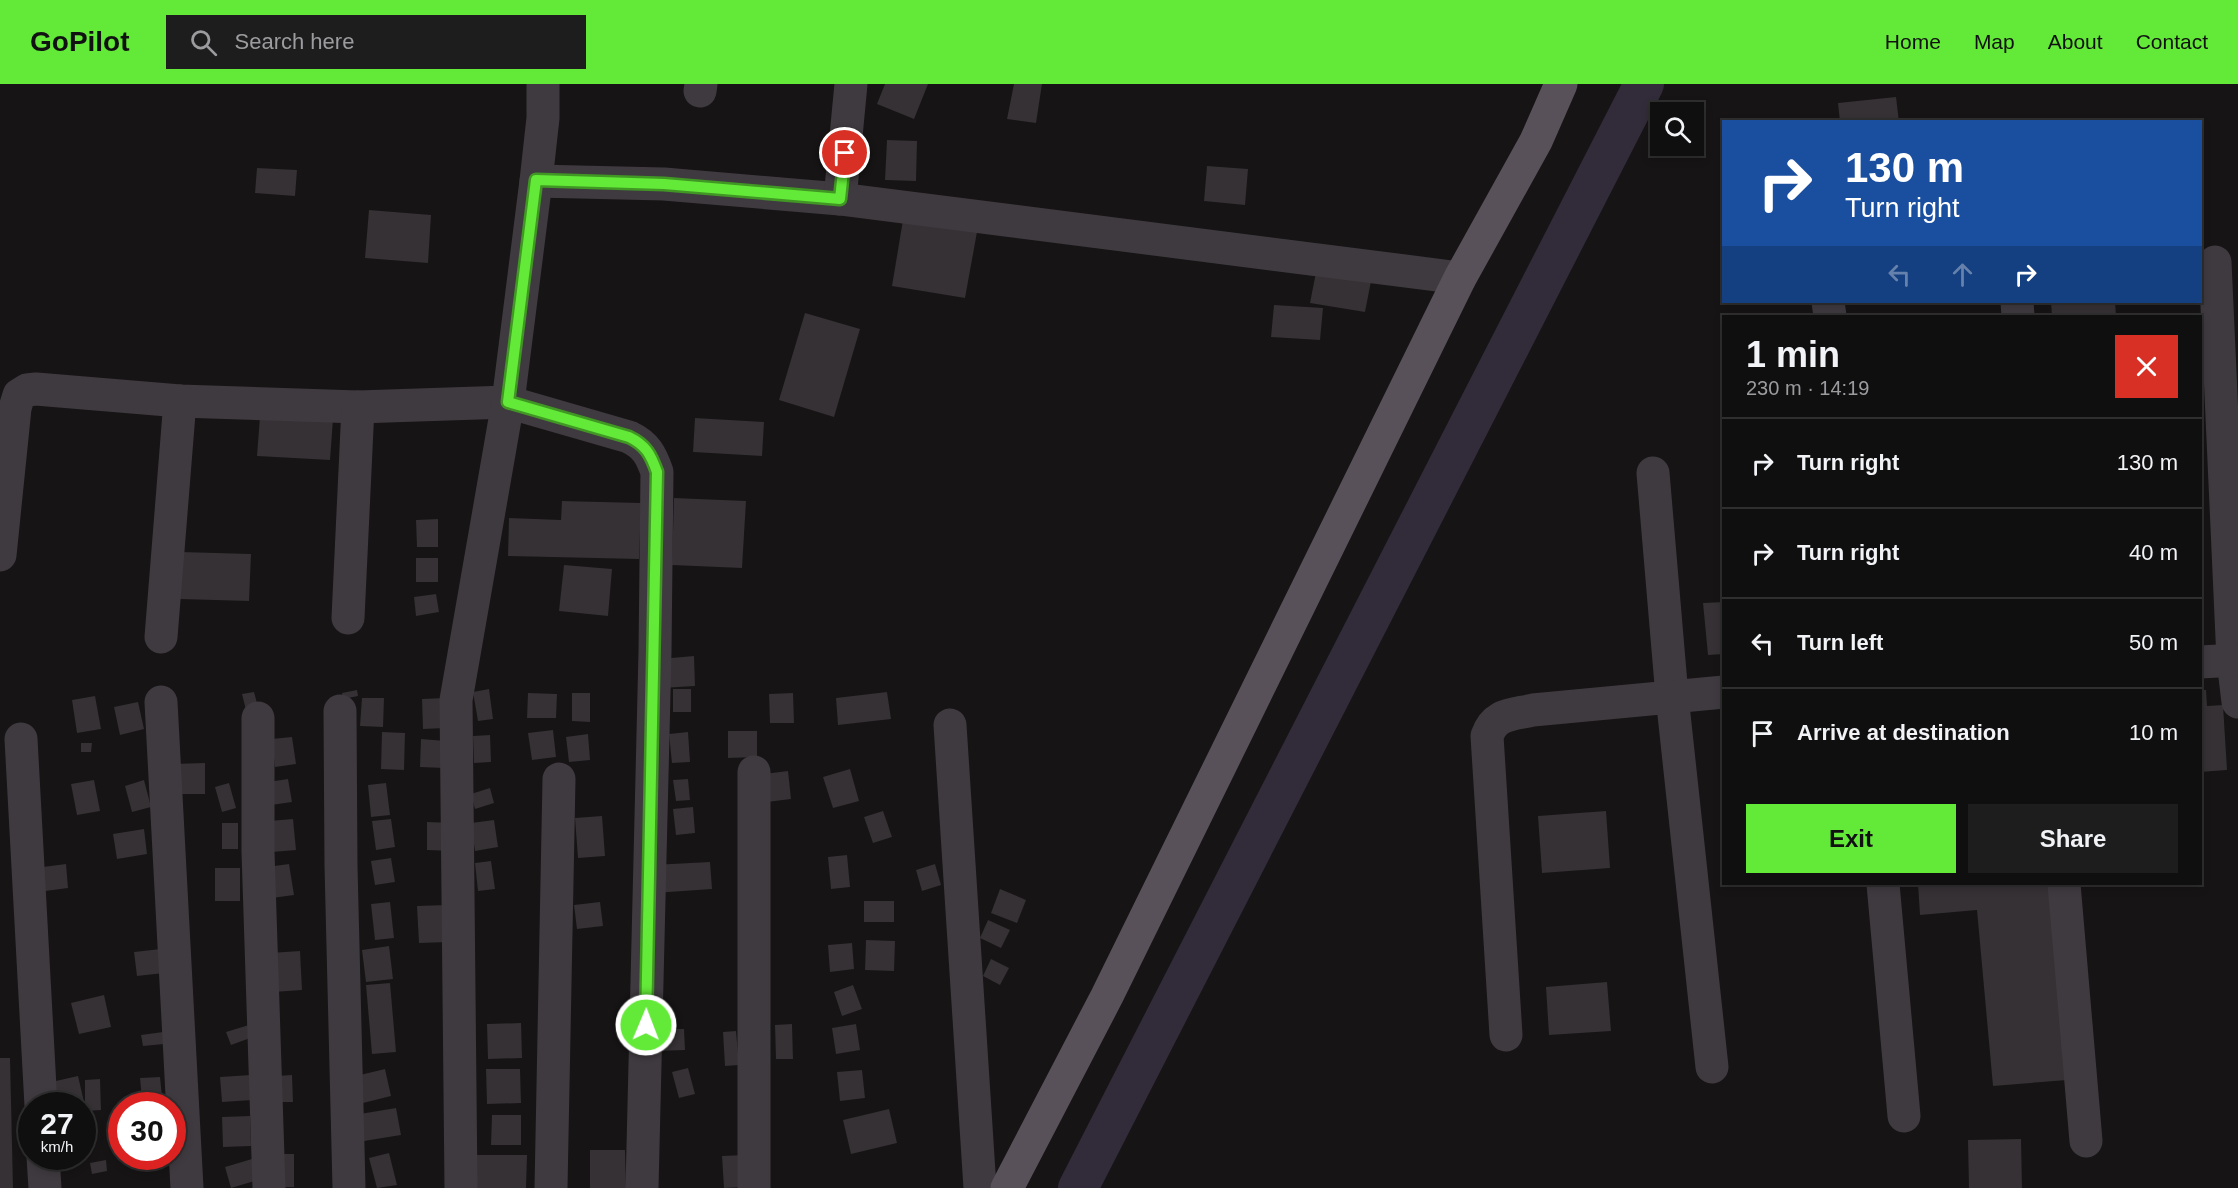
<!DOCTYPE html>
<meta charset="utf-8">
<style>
:root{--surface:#100f10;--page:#1e1d1e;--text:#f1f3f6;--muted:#9c9c9f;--line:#302f30;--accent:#63e938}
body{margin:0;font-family:Arial,sans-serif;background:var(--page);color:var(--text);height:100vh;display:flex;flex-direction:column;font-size:22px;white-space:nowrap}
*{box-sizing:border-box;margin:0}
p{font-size:20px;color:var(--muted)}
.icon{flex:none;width:33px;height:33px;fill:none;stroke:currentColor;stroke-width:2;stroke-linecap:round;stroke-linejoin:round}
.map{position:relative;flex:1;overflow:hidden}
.panel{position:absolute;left:1722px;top:231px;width:480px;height:570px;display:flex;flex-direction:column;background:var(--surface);border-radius:0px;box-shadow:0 3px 9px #0003,0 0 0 2px var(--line)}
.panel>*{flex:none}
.guide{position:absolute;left:1722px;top:36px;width:480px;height:183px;border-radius:0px;box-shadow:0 3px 9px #0003,0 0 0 2px var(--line);background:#1a4fa0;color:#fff;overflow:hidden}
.controls{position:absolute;left:1650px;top:18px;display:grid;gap:12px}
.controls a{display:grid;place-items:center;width:54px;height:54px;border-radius:0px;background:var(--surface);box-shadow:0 3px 9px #0003,0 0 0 2px var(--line);font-size:30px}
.speed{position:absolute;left:18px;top:1008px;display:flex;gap:12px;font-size:30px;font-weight:700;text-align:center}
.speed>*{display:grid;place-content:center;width:78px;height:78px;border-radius:50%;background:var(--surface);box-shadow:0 3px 9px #0003,0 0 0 2px var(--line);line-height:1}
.speed small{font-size:15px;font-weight:400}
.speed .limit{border:9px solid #d22;background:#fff;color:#111}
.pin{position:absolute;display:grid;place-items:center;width:51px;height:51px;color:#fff;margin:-26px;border:3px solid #fff;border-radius:50%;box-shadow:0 2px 6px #0007}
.me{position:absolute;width:66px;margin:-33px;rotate:1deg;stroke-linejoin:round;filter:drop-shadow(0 0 4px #0008)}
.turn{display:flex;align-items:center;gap:21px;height:126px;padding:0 24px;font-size:27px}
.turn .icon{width:78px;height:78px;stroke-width:2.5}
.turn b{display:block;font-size:42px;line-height:51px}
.lanes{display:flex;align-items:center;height:57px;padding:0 24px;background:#0003;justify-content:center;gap:30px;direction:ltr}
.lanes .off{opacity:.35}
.round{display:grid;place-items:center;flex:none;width:63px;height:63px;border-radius:0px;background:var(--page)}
.headline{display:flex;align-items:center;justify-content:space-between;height:102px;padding:0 24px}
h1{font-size:36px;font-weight:700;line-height:45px}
.button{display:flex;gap:12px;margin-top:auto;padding:12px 24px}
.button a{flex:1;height:69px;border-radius:0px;background:var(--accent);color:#111;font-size:24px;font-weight:700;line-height:69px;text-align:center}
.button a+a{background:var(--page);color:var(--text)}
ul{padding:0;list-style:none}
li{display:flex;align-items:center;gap:18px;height:90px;padding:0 24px;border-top:2px solid var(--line)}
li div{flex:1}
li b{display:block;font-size:22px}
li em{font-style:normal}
header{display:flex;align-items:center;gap:36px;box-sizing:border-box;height:84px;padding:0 30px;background:var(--accent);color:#111}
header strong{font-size:28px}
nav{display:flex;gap:33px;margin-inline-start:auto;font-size:21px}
.search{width:420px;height:54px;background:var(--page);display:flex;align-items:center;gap:15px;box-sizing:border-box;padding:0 21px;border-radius:0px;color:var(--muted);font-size:22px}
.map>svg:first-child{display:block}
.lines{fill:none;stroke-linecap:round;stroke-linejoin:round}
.canal{stroke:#322b39;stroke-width:40}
.building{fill:#353134}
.minor{stroke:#3f3a3f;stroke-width:33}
.major{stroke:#585159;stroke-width:33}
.route-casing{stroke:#409724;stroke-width:15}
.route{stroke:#63e938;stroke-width:10}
</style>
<header>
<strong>GoPilot</strong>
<div class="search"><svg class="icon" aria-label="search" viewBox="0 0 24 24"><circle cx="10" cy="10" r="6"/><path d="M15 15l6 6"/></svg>Search here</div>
<nav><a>Home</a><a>Map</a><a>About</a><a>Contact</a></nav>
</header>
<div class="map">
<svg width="2238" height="1104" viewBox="0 0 2238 1104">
<rect width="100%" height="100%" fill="#161415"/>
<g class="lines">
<path class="canal" d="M1078 1104 1644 0"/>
</g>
<g class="building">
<path d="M885 0H928L914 35 877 20Z"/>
<path d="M1014 0H1042L1036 39 1007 35Z"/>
<path d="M1896 13 1899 38H1840L1838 19Z"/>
<path d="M887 56 917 57 916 97 885 96Z"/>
<path d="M1207 82 1248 85 1245 121 1204 117Z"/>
<path d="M257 84 297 86 295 112 255 109Z"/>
<path d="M905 124 979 137 965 214 892 202Z"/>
<path d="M369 126 431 131 428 179 365 174Z"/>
<path d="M1317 183 1372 192 1365 228 1310 219Z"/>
<path d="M2051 218H2115L2116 232H2052Z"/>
<path d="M1274 221 1323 224 1320 256 1271 253Z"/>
<path d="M805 229 860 245 834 333 779 316Z"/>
<path d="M260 332 333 335 330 376 257 372Z"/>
<path d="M695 334 764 338 762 372 693 368Z"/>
<path d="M674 414 746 417 742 484 672 481Z"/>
<path d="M562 417 641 419 639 475 508 472 509 434 561 436Z"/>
<path d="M438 435V463H417L416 436Z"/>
<path d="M181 468 251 470 249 517 180 515Z"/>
<rect x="416" y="474" width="22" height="24"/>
<path d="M564 481 612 485 608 532 559 527Z"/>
<path d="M436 510 439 528 416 532 414 513Z"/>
<path d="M1724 518V570L1708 571 1703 519Z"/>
<path d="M694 572 695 602 662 604 660 575Z"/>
<path d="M489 605 493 635 478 637 473 608Z"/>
<rect x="673" y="605" width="18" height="23"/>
<path d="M357 606 358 612 343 615 342 609Z"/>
<path d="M2200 606H2206L2207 622 2223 621 2227 686 2200 688Z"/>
<path d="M254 608 258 623 246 626 242 610Z"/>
<path d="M887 608 891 635 838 641 836 614Z"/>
<path d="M528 609 557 610 556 634H527Z"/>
<path d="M572 609H590V638L572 637Z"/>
<path d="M793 609 794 639H770L769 610Z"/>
<path d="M95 612 101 645 77 649 72 616Z"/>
<path d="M362 614H384L383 643 360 642Z"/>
<path d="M445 614 446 644 423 645 422 615Z"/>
<path d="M138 618 144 645 120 651 114 623Z"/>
<path d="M553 646 556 673 532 676 528 649Z"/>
<path d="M728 647H757V673L728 674Z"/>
<path d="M382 648 405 649 404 686 381 685Z"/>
<path d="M688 648 690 678 672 679 669 650Z"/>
<path d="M588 650 590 676 569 678 566 653Z"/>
<path d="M490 651 491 678 474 679 473 652Z"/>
<path d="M292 653 296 680 275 683 272 655Z"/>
<path d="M421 655 446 657 444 684 420 683Z"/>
<path d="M81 659H92L91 668H81Z"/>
<path d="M205 679V710H173L172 680Z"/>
<path d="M850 685 859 717 833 724 823 693Z"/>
<path d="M788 687 791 715 767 718 764 690Z"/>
<path d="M288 695 292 718 271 721 268 698Z"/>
<path d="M688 695 690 716 676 717 673 696Z"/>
<path d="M94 696 100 727 77 731 71 700Z"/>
<path d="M144 696 151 723 132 728 125 702Z"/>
<path d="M229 699 236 724 222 728 215 703Z"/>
<path d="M386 699 390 731 371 733 368 701Z"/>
<path d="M490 704 494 719 475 725 471 710Z"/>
<path d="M693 723 695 749 676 751 673 725Z"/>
<path d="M883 727 892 753 873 759 864 733Z"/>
<path d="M1606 727 1610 784 1542 789 1538 732Z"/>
<path d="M602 732 605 772 578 774 575 734Z"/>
<path d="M293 735 296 766 272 768 269 737Z"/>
<path d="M391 735 395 763 376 766 372 737Z"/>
<path d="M494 736 498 763 475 767 471 739Z"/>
<path d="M427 738 454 739V767L427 766Z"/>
<rect x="222" y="739" width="16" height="26"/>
<path d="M144 745 147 770 117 775 113 750Z"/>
<path d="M847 771 850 803 831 805 828 773Z"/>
<path d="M391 774 395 798 375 801 371 777Z"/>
<path d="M491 777 495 805 478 807 475 779Z"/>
<path d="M710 778 712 805 654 809 652 781Z"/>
<path d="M66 780 68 804 38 808 35 784Z"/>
<path d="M289 780 294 811 272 814 267 783Z"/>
<path d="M935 780 941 801 922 807 916 786Z"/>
<rect x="215" y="784" width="25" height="33"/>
<path d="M1918 800H2051L2067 996 1993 1002 1977 826 1920 831Z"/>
<path d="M1000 805 1026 816 1017 839 991 829Z"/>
<rect x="864" y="817" width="30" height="21"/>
<path d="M390 818 394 854 375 856 371 820Z"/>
<path d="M600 818 603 842 577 845 574 821Z"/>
<path d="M447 821 449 858 419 859 417 822Z"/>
<path d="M988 836 1010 846 1001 864 980 854Z"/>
<path d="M866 856 895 857 894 887 865 886Z"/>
<path d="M852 859 854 885 830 888 828 861Z"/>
<path d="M389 862 393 895 366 898 362 866Z"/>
<path d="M161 865 164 889 137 892 134 868Z"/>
<path d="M300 867 302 906 273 908 270 869Z"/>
<path d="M991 875 1009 884 1000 901 983 892Z"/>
<path d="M1607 898 1611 947 1549 951 1546 903Z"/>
<path d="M390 899 396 968 372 970 366 901Z"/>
<path d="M853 901 862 925 842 932 834 908Z"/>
<path d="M104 911 111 943 79 950 71 919Z"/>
<path d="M521 939 522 974 488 975 487 940Z"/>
<path d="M792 940 793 975H776L775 941Z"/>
<path d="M856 940 860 966 836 970 832 944Z"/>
<path d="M249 941 253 953 231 961 226 948Z"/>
<path d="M658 945H684L685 966 658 967Z"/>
<path d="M736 947 739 981 725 982 723 948Z"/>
<path d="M163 948 164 960 143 962 141 951Z"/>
<path d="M0 974H10L13 1104H0Z"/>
<path d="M688 984 695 1010 679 1014 672 988Z"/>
<path d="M385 985 391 1012 363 1019 356 992Z"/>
<path d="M486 985H520L521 1019 487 1020Z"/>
<path d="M862 986 865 1014 840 1017 837 988Z"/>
<path d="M251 991 252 1016 222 1018 220 993Z"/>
<path d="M292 991 293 1018H278L277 992Z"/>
<path d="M78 992 84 1018 70 1022H52L47 999Z"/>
<path d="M160 993 162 1013 142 1015 140 994Z"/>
<path d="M100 995 101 1026 85 1027V996Z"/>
<path d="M396 1024 401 1051 364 1057 360 1030Z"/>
<path d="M889 1025 897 1059 851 1070 843 1036Z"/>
<path d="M492 1031H521V1061H491Z"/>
<path d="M250 1032 251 1062 223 1063 222 1033Z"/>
<path d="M2021 1055 2022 1104H1969L1968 1056Z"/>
<path d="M590 1066H625L626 1104H590Z"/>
<path d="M389 1069 397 1101 377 1104 369 1074Z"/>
<path d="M276 1070H294V1103H275Z"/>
<path d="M469 1071H527L526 1104H469Z"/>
<path d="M745 1071 746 1103 724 1104 722 1072Z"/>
<path d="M252 1075 258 1096 231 1104 225 1083Z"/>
<path d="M106 1076 107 1087 92 1090 90 1079Z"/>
</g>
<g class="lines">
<g class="minor">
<path d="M700 7 701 0"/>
<path d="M536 97 664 100 840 115 1460 194"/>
<path d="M840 115 851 0"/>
<path d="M2215 178 2233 576 2238 618"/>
<path d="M1828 218 1830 232"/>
<path d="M2017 218 2018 232"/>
<path d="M1653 389 1672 612 1712 983"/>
<path d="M0 471 15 324 19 311 27 306 36 305 180 317 358 323 508 318 629 353C646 361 651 371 657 388L655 568 642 1104"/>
<path d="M348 534 358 323"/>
<path d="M161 553 180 317"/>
<path d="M2200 578 2238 576"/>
<path d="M161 618 187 1104"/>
<path d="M340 627 341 782 349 1104"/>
<path d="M258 634V768L269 1104"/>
<path d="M950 641 980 1104"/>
<path d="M21 655 41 1022"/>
<path d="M754 688V1104"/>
<path d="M1883 800 1904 1032"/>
<path d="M2064 800 2086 1057"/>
<path d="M1506 951 1487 652C1495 629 1512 631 1533 626L1724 608"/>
<path d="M43 1072 45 1104"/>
<path d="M461 1104 456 616 508 318 536 97 543 34V0"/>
<path d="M551 1104 559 695"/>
</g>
<path class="major" d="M1007 1104 1107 912 1460 194 1536 57 1561 0"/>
</g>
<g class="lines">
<g class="route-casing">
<path id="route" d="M646 941 657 388C651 371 646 361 629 353L508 318 536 96 664 100 840 115 845 69"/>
</g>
<use href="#route" class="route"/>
</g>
</svg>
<div class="controls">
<a><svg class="icon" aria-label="search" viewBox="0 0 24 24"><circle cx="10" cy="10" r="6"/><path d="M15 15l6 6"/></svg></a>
</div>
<div class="speed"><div>27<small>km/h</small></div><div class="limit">30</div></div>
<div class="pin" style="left:845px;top:69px;background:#d93025"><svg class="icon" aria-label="arrive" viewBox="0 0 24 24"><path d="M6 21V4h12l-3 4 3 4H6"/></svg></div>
<svg class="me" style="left:646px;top:941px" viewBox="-20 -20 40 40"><circle r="17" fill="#63e938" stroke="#fff" stroke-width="3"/><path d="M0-11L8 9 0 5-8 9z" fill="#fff"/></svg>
<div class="guide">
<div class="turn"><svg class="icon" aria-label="right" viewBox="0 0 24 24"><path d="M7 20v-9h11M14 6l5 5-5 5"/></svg><div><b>130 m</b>Turn right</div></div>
<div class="lanes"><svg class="icon off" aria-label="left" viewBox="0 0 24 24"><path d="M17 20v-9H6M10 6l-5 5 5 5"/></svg><svg class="icon off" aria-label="ahead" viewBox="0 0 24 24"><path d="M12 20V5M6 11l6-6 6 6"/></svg><svg class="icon" aria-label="right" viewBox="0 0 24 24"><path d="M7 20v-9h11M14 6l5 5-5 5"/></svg></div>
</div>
<section class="panel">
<div class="headline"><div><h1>1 min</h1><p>230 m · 14:19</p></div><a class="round" style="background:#d93025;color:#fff"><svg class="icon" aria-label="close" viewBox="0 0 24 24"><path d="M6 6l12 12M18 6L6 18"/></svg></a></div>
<ul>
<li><svg class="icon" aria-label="right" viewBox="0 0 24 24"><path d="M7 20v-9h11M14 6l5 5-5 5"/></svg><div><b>Turn right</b></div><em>130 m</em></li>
<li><svg class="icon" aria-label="right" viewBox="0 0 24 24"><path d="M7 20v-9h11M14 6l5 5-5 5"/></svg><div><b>Turn right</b></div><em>40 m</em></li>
<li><svg class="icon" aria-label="left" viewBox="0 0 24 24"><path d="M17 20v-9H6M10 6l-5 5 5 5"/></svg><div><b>Turn left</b></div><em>50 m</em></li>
<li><svg class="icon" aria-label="arrive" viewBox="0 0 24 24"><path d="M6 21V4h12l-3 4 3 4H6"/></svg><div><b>Arrive at destination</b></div><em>10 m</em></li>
</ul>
<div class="button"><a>Exit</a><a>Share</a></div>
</section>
</div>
